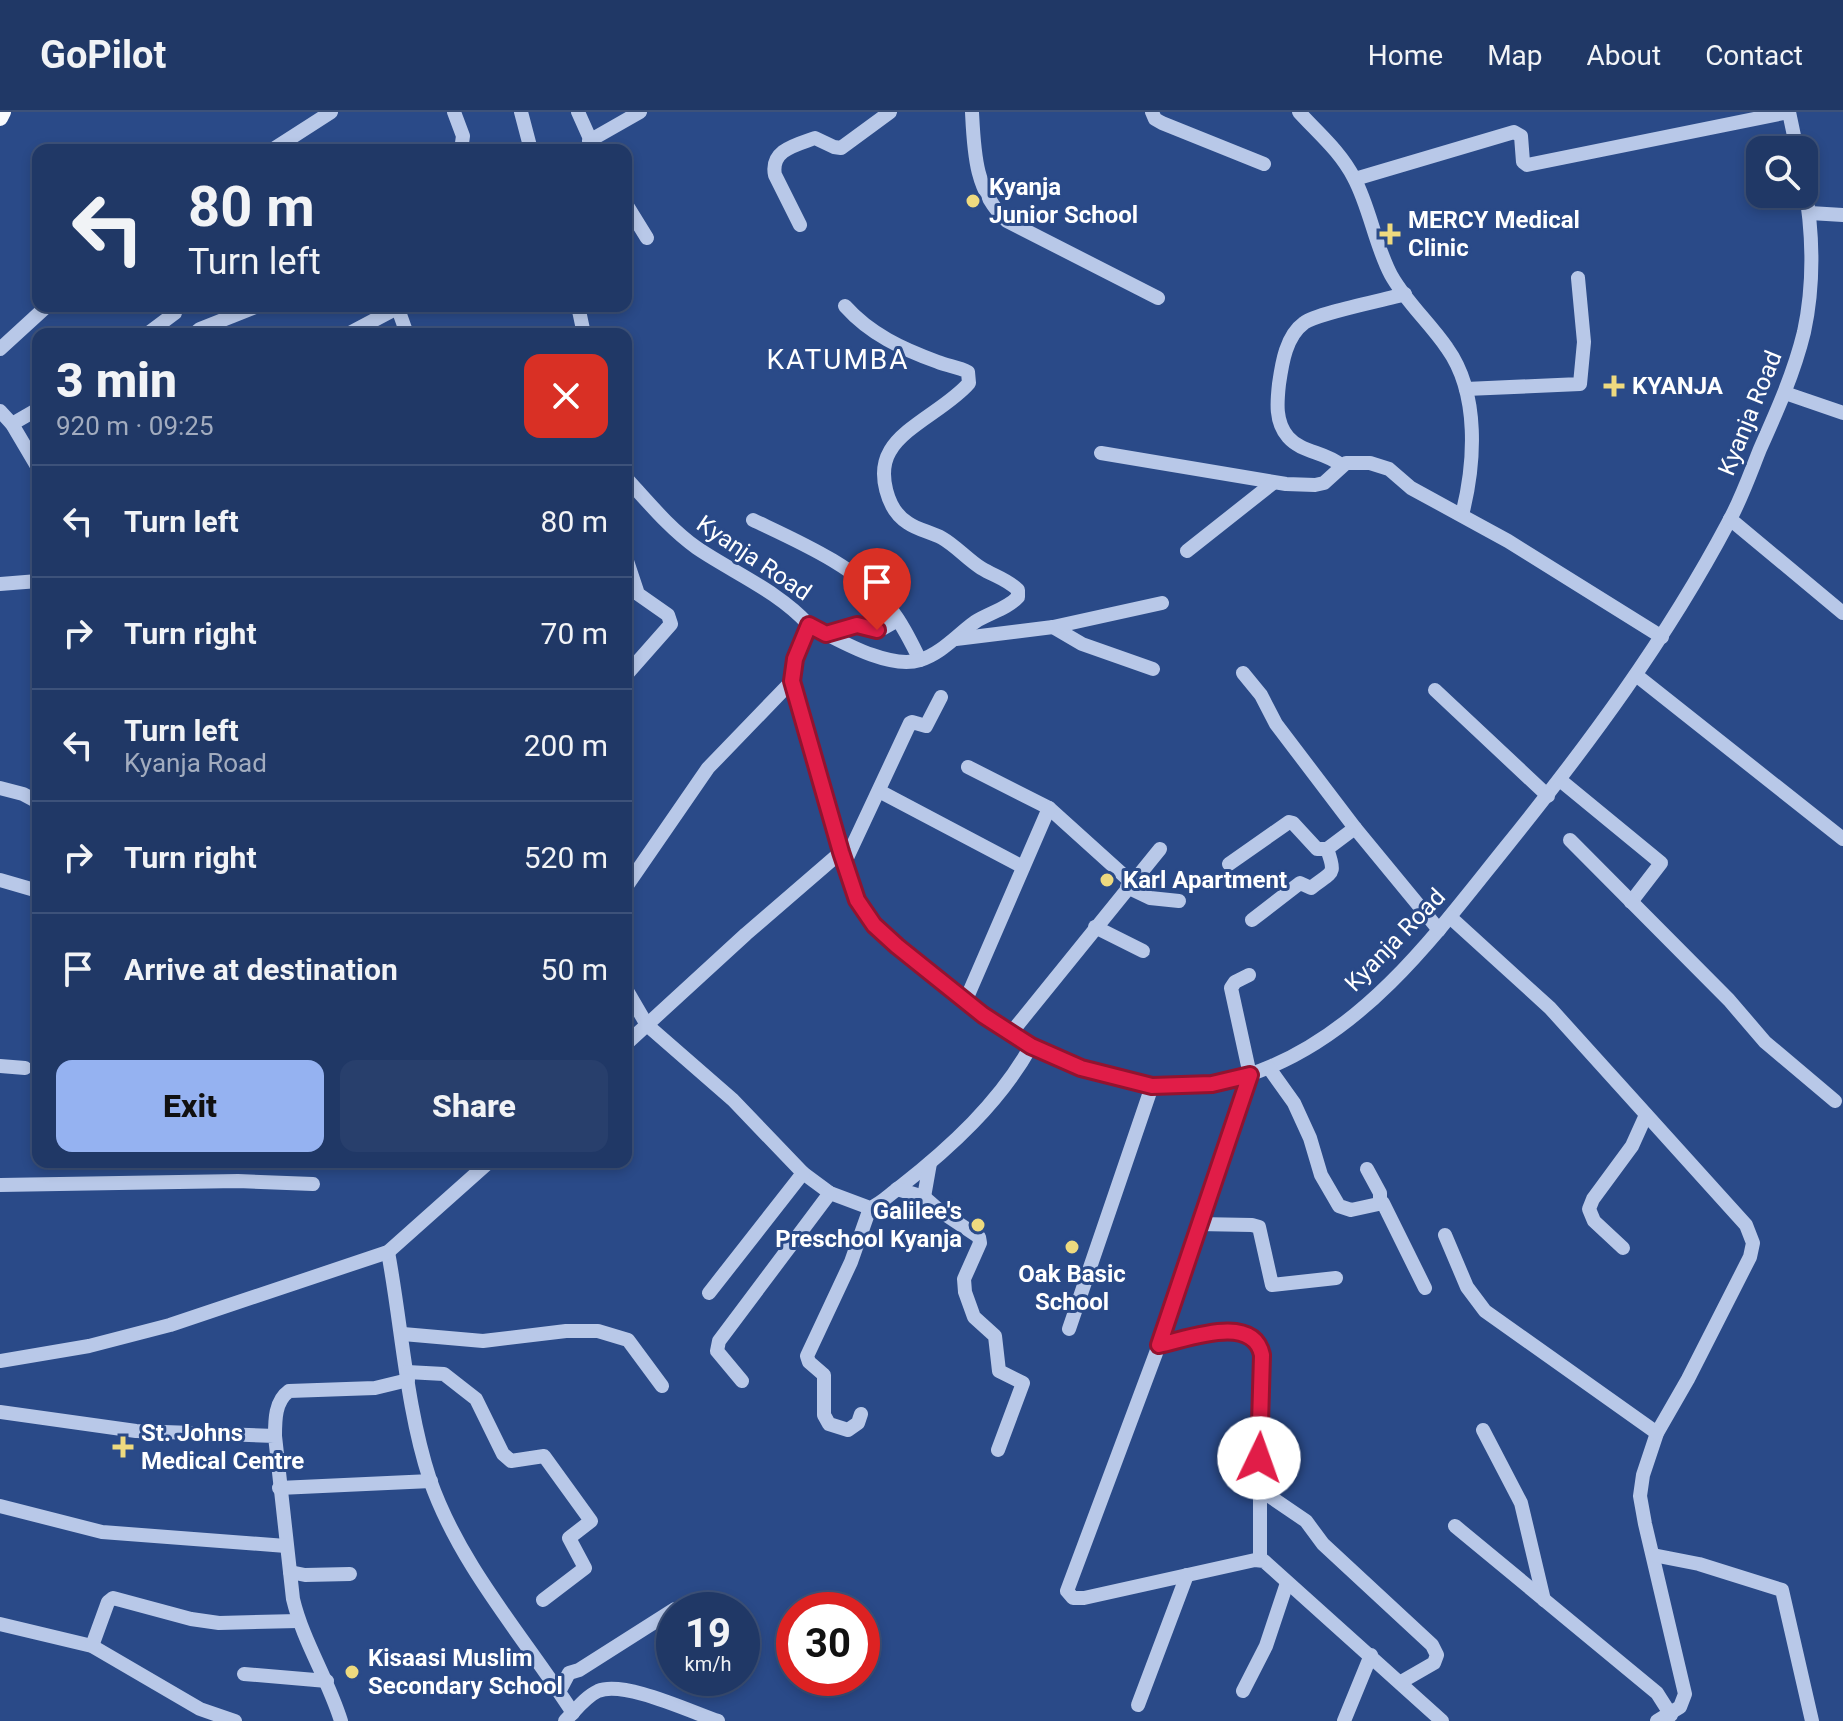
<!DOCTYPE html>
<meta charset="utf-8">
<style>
:root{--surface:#203866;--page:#283f6c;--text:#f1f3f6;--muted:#a2acbf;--line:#3d527a;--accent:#95b2f1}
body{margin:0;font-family:Roboto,sans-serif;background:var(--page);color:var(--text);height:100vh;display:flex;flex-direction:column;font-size:30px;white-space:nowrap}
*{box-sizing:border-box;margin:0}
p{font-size:26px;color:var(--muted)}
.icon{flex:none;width:44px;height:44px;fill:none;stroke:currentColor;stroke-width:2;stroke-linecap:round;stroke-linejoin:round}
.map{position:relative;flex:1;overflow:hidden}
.details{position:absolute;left:32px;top:216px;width:600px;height:840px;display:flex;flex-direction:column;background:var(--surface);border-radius:16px;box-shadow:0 4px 12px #0003,0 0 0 2px var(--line)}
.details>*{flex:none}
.guide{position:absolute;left:32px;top:32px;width:600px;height:168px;border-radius:16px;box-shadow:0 4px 12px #0003,0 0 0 2px var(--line);background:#203866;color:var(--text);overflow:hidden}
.tools{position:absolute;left:1746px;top:24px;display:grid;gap:16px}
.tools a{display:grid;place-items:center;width:72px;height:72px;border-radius:16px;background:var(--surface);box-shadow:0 4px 12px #0003,0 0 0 2px var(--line);font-size:40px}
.speed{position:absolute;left:656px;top:1480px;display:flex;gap:16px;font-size:40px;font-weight:700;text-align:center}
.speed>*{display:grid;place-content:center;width:104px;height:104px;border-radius:50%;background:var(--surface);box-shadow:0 4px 12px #0003,0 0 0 2px var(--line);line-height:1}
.speed small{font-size:20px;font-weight:400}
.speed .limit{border:12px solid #d22;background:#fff;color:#111}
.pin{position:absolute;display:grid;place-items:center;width:68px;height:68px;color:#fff;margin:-82px -34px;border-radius:50% 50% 50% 0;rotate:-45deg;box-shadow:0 0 8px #0007}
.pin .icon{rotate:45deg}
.me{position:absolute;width:88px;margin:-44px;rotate:3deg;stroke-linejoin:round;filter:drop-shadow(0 0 6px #0008)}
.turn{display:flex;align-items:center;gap:28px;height:168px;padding:0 24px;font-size:36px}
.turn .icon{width:104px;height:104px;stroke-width:2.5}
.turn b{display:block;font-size:56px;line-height:68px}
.round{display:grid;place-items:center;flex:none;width:84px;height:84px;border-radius:16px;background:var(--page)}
.overview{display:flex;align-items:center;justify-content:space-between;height:136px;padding:0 24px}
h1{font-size:48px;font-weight:800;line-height:60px}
.action{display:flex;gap:16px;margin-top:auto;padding:16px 24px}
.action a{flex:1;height:92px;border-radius:16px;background:var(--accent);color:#111;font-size:32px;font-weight:800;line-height:92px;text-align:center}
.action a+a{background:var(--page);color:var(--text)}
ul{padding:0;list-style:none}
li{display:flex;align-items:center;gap:24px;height:112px;padding:0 24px;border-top:2px solid var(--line)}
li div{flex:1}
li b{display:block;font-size:30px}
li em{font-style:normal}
header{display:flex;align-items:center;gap:48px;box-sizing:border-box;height:112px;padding:0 40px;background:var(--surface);border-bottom:2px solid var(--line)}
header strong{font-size:38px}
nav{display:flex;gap:44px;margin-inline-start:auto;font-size:28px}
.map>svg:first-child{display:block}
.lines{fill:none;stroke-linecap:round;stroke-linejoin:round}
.minor{stroke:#b8c8e8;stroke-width:14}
.major{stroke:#f9fbfe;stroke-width:16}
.route-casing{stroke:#92132f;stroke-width:20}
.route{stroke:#e11d48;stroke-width:14}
.poi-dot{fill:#eeda7f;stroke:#2a4a88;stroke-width:3}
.labels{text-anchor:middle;stroke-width:6;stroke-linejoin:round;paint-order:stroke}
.poi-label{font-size:24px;font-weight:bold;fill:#fff;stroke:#2a4a88;text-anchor:start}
.street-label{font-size:24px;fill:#fff;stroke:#2a4a88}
.quarter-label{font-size:28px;letter-spacing:2px;fill:#fff;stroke:#2a4a88}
</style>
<header>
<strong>GoPilot</strong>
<nav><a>Home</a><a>Map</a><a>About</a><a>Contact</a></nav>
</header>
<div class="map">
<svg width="1843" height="1609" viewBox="0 0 1843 1609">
<rect width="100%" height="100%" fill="#2a4a88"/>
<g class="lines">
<g class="minor">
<path d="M454 0 463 24 461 38"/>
<path d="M521 0 531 38"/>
<path d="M578 0 595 38"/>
<path d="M972 0C974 40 975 80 1007 109L1158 186"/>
<path d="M1152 0 1155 7 1162 11 1264 52"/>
<path d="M1299 0C1319 22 1340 39 1354 66 1370 96 1375 133 1391 163 1406 190 1430 211 1447 236 1480 282 1475 352 1462 403"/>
<path d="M1789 0 1797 38"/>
<path d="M589 29 640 0"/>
<path d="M272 38 331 0"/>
<path d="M1355 67 1514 20 1521 24 1523 50 1527 53 1789 0"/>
<path d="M626 92 647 126"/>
<path d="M1810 101 1843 103"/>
<path d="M800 113 775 63C770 38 796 33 815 26L834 35 841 36 890 0"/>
<path d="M397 194 407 222"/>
<path d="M578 194 584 222"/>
<path d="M147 222 175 201"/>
<path d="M194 222 200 217 258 194"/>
<path d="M348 222 397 196"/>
<path d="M0 237 47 194"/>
<path d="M1466 277 1580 272 1584 230 1578 166"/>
<path d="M1785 281 1843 301"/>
<path d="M0 299 12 312 38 356"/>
<path d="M12 312 38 297"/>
<path d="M1101 341 1286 372 1315 373 1324 371 1346 351H1370L1389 357 1411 376 1508 429 1662 525"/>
<path d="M1341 353C1324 339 1302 341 1288 325 1275 310 1277 290 1279 272 1282 251 1286 224 1304 211 1317 201 1385 188 1405 182"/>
<path d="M626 366C648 390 670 417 697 436 734 461 778 479 809 513L795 547 792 569C800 601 810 632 819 664 827 692 834 722 845 750 851 766 854 784 864 800 882 828 916 852 943 872 1040 947 1148 1008 1272 954 1372 911 1439 818 1505 736 1588 633 1666 528 1728 411 1741 388 1750 362 1760 337 1777 299 1794 261 1804 220 1815 169 1813 119 1804 69"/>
<path d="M1730 407 1843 501"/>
<path d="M753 408C797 429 858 455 889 495 902 511 911 530 920 548"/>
<path d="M1187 439 1273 371"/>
<path d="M626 446 638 482 668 503 671 512 626 563"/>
<path d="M0 472 38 469"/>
<path d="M809 513C837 527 888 558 920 548 941 542 958 522 975 510 989 501 1007 497 1018 485V478C1007 467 994 464 981 456 967 447 956 434 942 426 931 420 918 418 908 411 887 398 877 361 890 339 904 314 949 295 969 271L968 260C959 255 948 254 938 250 902 237 870 222 845 194"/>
<path d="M1053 515 1082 532 1153 557"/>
<path d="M826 522 850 514 882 517 898 508"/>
<path d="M956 527 1053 515 1162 491"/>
<path d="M1243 561 1261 583 1276 612 1355 716 1439 818"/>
<path d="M1636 563 1843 727"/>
<path d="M1435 578 1548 684"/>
<path d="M968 655 1049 696 1131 770"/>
<path d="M1560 668 1661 751 1631 790"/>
<path d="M0 676 23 682 38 690"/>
<path d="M879 679 1023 755"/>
<path d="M1570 728 1729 888 1765 930 1835 989"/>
<path d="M845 750 910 611 912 610 926 614 941 585"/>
<path d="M1229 752 1289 710 1293 711 1317 737H1327"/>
<path d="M0 768 38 779"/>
<path d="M626 775 708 656 792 569"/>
<path d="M1127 775 1150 786 1179 789"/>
<path d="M1450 805 1550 896 1746 1113 1753 1131 1750 1145 1688 1267 1657 1321 1643 1363 1640 1384 1645 1412 1685 1582 1680 1595 1657 1609"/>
<path d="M1252 808 1300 771 1311 776C1332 759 1337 764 1327 737L1355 716"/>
<path d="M1095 815 1143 839"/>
<path d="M1249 863 1235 870 1231 876 1250 963 1159 1233 1067 1479 1073 1486H1084L1255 1448 1264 1449 1442 1609"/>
<path d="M626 877 647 913 733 988 803 1061 830 1081 870 1096C881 1092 890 1082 900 1075 950 1036 1000 990 1031 934"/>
<path d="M965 890 1049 696"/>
<path d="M1011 921 1160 737"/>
<path d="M626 932 746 822 841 740"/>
<path d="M0 954 25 956"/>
<path d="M1269 956 1294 991 1310 1026 1321 1063 1339 1094 1351 1098 1383 1091 1425 1176"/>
<path d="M1367 1057 1380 1081V1090"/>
<path d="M0 1073 238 1069 313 1072"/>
<path d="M897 1077 924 1085 940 1099 979 1125 980 1131 964 1167 965 1180 974 1205 995 1224 999 1259 1023 1271 998 1338"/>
<path d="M924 1085 930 1051"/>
<path d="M1198 1112 1252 1113 1259 1115 1272 1173 1336 1166"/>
<path d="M1445 1123 1467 1175 1485 1199 1657 1321"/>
<path d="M1623 1136 1594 1109 1589 1097 1593 1087 1632 1034 1646 1003"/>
<path d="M388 1140C402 1215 406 1295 430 1368 460 1454 524 1525 573 1601"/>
<path d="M709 1181 803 1061"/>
<path d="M1069 1217 1152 974"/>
<path d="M403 1222 483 1229 566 1219H598L628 1228 662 1274"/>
<path d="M1159 1233C1187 1227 1243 1205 1260 1235V1448"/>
<path d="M0 1249 89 1234 170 1213 388 1140 489 1050"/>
<path d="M407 1260 444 1262 476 1287 503 1342 511 1349 544 1344 591 1409 569 1426 585 1456 543 1488"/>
<path d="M742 1269 717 1239 719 1229 830 1081"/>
<path d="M0 1300 136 1319 275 1324 293 1487C303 1529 328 1567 341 1609"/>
<path d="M861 1302 858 1311 848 1318 829 1312 824 1303V1263L809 1250 807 1244 851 1150 870 1096"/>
<path d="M1483 1318 1521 1391 1544 1488"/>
<path d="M275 1324C275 1308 275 1289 289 1279L375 1276 408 1268"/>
<path d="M279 1376 431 1369"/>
<path d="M1259 1377 1306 1409 1323 1432 1432 1533 1437 1543 1434 1551 1401 1570"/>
<path d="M0 1394 102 1420 286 1434"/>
<path d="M1455 1414 1657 1581 1671 1603"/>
<path d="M1653 1443 1699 1452 1782 1478 1812 1609"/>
<path d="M290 1460 305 1463 350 1462"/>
<path d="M0 1512 92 1534 200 1597 235 1609"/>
<path d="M92 1534 108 1490 113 1486 191 1507 219 1511 298 1509"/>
<path d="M244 1562 327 1569"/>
<path d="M1243 1579 1266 1534 1287 1471"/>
<path d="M559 1580 569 1561 579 1558 675 1497"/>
<path d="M1138 1593 1187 1463"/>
<path d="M565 1609C575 1599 585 1585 598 1579 624 1568 691 1600 718 1609"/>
<path d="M1344 1609 1371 1543"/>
</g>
<path class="major" d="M0 6 3 0"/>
</g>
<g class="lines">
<g class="route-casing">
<path id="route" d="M877 518 857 513 826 522 809 513 795 547 792 569 841 740 857 788 874 813 897 834 983 903 1031 934 1081 956 1152 974 1212 972 1250 963 1159 1233C1188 1227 1253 1201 1262 1243L1259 1346"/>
</g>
<use href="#route" class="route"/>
</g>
<g class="poi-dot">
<circle cx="973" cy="89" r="8"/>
<path d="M1386 110h8v8h8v8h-8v8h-8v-8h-8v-8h8z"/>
<path d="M1610 262h8v8h8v8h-8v8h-8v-8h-8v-8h8z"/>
<circle cx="1107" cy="768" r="8"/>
<circle cx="978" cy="1113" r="8"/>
<circle cx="1072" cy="1135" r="8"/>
<path d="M119 1323h8v8h8v8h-8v8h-8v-8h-8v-8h8z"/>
<circle cx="352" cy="1560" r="8"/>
</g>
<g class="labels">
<g class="poi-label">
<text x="989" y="83">Kyanja<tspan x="989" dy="28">Junior School</tspan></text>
<text x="1408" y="116">MERCY Medical<tspan x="1408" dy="28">Clinic</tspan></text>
<text x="1632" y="282">KYANJA</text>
<text x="1123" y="776">Karl Apartment</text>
<text x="962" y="1107" text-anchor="end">Galilee's<tspan x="962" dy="28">Preschool Kyanja</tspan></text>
<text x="1072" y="1170" text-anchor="middle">Oak Basic<tspan x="1072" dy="28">School</tspan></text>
<text x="141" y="1329">St. Johns<tspan x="141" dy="28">Medical Centre</tspan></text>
<text x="368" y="1554">Kisaasi Muslim<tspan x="368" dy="28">Secondary School</tspan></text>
</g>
<g class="street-label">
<text transform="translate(1750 301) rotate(-68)" y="8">Kyanja Road</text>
<text transform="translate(754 446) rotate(34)" y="8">Kyanja Road</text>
<text transform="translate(1395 828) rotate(-46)" y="8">Kyanja Road</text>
</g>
<g class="quarter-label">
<text x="838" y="257">KATUMBA</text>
</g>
</g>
</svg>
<div class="tools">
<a><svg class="icon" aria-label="search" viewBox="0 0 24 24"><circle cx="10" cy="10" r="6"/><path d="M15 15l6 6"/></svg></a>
</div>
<div class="speed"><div>19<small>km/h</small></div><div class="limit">30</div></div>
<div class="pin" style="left:877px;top:518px;background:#d93025"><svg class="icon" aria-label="arrive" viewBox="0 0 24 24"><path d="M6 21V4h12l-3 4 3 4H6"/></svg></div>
<svg class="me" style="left:1259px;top:1346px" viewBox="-20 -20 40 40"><circle r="19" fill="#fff"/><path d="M0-13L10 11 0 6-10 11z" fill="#e11d48"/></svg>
<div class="guide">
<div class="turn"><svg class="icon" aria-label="left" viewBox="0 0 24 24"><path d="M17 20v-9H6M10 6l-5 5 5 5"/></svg><div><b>80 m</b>Turn left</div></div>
</div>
<section class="details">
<div class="overview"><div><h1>3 min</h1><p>920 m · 09:25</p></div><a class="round" style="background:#d93025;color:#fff"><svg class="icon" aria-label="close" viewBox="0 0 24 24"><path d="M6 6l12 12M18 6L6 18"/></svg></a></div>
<ul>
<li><svg class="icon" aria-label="left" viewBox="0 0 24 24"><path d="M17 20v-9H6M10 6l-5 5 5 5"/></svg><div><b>Turn left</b></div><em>80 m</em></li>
<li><svg class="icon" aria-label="right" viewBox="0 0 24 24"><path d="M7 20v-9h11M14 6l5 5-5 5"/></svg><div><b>Turn right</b></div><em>70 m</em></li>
<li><svg class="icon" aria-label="left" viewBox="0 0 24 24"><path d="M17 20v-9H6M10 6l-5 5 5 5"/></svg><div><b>Turn left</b><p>Kyanja Road</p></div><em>200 m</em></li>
<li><svg class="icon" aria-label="right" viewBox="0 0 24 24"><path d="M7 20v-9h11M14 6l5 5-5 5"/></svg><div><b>Turn right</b></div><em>520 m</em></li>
<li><svg class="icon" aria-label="arrive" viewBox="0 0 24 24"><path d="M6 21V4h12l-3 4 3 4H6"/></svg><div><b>Arrive at destination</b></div><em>50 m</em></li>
</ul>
<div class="action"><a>Exit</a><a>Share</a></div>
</section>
</div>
